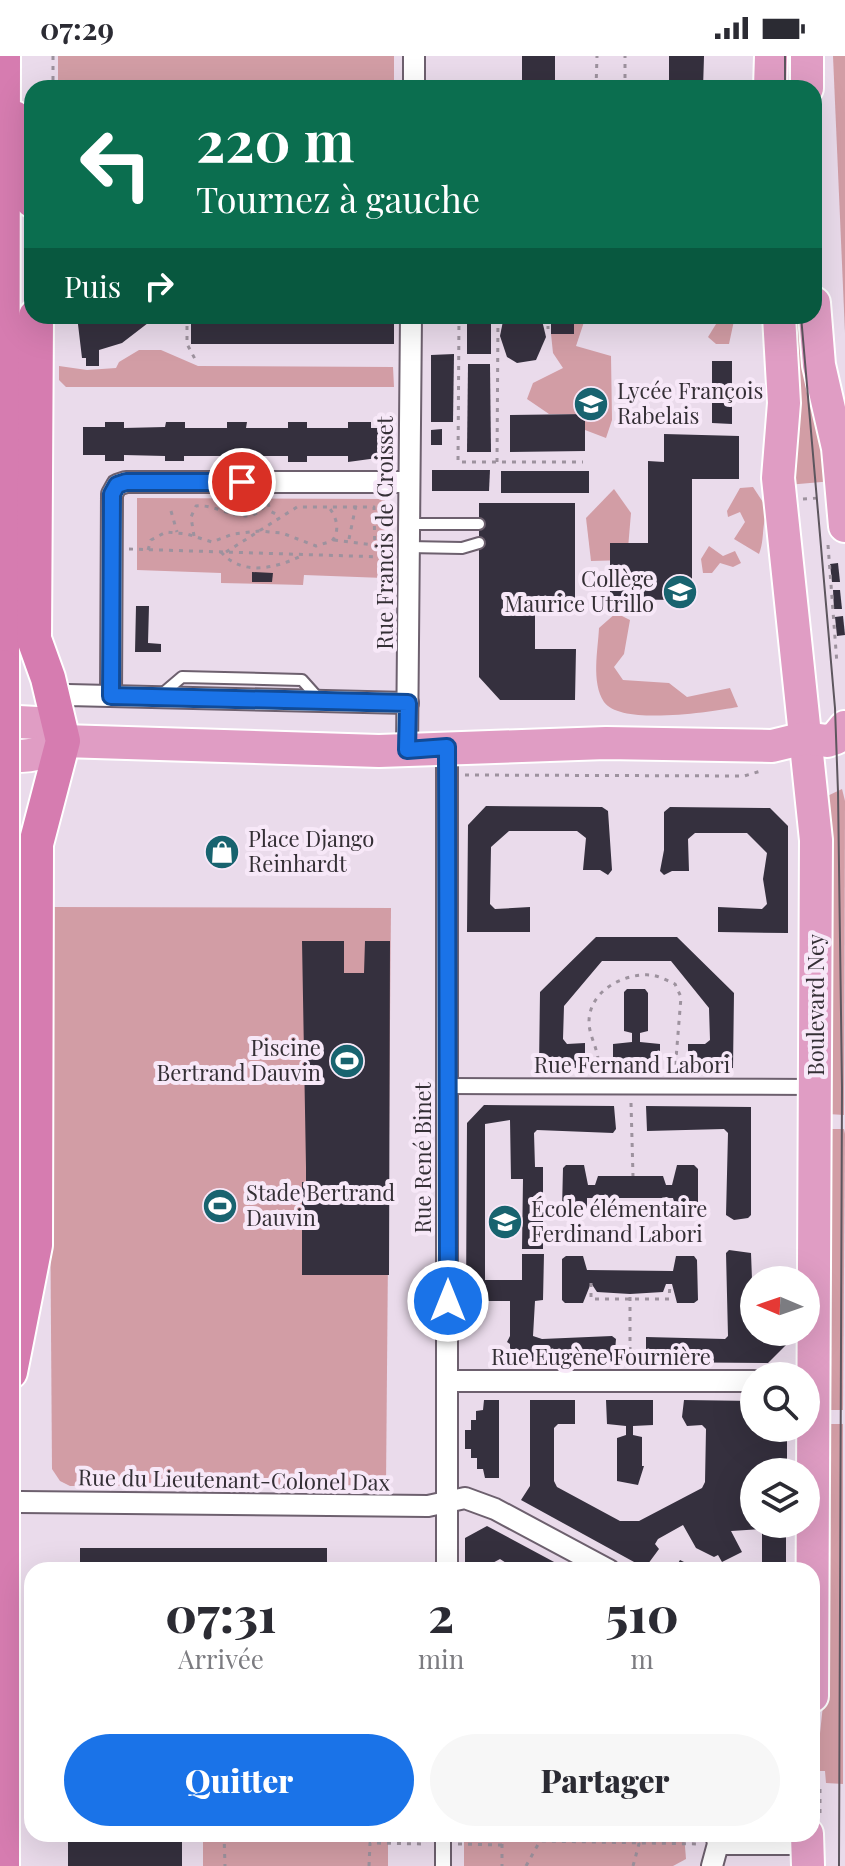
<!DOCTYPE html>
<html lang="fr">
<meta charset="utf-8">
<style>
:root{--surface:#fff;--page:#f7f7f7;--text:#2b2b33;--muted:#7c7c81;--accent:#1a73e8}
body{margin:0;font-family:"Playfair Display",serif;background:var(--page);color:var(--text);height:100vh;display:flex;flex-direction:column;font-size:30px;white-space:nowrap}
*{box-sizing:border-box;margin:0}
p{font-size:26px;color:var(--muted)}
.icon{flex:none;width:44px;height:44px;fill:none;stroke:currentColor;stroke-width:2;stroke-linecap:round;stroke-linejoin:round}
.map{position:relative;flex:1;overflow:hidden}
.panel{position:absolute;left:24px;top:1506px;width:796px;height:280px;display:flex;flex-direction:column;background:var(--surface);border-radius:24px;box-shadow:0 8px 32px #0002}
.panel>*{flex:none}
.guide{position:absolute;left:24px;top:24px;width:798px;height:244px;border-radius:24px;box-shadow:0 8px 32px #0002;background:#0b6e4f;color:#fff;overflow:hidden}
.needle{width:52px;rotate:272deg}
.buttons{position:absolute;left:740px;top:1210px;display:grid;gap:16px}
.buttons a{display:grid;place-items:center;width:80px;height:80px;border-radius:50%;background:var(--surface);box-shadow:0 8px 32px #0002;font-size:40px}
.pin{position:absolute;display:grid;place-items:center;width:68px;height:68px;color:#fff;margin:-34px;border:4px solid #fff;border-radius:50%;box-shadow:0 2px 8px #0007}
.me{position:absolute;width:88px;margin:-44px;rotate:0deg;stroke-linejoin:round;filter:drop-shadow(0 0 6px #0008)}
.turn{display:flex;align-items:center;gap:28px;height:168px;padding:0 40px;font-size:36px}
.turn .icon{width:104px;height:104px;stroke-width:2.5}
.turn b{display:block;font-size:56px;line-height:68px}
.then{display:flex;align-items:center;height:76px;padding:0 40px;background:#0003;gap:16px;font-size:30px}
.eta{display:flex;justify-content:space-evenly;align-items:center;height:136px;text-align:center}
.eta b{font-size:48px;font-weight:800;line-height:56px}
.cta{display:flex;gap:16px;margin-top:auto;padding:16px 40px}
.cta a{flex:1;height:92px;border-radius:48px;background:var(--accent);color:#fff;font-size:32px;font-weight:800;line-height:92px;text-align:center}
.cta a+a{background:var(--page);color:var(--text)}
.status{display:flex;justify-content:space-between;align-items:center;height:56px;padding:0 40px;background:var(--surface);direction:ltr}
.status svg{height:22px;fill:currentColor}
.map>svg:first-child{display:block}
.green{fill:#d29da5}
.building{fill:#35303e}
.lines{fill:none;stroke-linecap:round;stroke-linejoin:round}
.service-casing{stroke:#6d606e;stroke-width:14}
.pedestrian-casing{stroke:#6d606e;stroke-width:18}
.minor-casing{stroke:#6d606e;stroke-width:24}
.primary-casing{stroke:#fff;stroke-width:36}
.trunk-casing{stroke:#fff;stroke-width:38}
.path{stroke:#9d929e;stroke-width:3;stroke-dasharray:4 6;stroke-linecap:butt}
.service{stroke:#fff;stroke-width:10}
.pedestrian{stroke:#fff;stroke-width:14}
.minor{stroke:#fff;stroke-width:20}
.primary{stroke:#e09dc4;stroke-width:32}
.trunk{stroke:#d67cb0;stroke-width:34}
.tram{stroke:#5d565e;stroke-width:2}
.trunk-bridge-casing{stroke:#fff;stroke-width:38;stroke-linecap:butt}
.trunk-bridge{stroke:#d67cb0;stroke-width:34}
.route-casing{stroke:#114b97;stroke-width:20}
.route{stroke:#1a73e8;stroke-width:14}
.labels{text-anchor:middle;stroke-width:8;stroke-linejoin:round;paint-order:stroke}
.poi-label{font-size:22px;fill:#342f35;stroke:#f7e8f8;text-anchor:start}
.street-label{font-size:22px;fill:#342f35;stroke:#f7e8f8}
</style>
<div class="status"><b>07:29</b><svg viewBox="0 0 49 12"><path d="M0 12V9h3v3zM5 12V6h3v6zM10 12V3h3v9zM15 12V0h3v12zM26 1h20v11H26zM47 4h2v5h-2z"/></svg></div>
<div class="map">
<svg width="845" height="1810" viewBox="0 0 845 1810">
<rect width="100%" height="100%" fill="#eadbeb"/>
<g class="green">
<rect x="58" y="0" width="336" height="32"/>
<path d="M833 0H845V277Z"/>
<path d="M574 260H586L576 290 611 300 612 364 606 382 585 374V358H549L527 343 533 327 563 312 553 297 551 278H573Z"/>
<path d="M721 260H735L729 288H716L708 281Z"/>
<path d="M786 260H806L833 425 787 429Z"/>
<path d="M139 294H161L198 310 393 311 394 331H66L59 324V310L87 314 116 312 119 306Z"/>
<path d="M753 431 768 454C761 469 765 483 759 498L734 483 745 466 740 456 728 461 727 455 740 432Z"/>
<path d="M614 433 631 457 627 504 591 505 586 462Z"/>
<path d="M137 442 385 443 384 522 304 519 303 529 221 527V517L137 514Z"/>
<path d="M709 490 723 500 735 495 741 507 733 511 720 507 712 517H703L701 503Z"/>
<path d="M616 557 630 564 624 598 614 611 623 624 669 627 687 641 730 632 738 651C709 656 621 670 604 646 591 626 598 594 599 572Z"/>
<path d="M842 733 845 745 844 1059 828 1058 821 743Z"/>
<path d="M48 851 391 852 386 1429 70 1430 60 1425 52 1413Z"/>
<path d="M827 1073H844L845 1078 843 1354H828Z"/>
<path d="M827 1368H843V1728L826 1727 825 1715H816L823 1649Z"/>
<rect x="203" y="1778" width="185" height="32"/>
<path d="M464 1778H684L686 1803 673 1810H464Z"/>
</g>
<g class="building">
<rect x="522" y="0" width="33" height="32"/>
<path d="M669 0H704L703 32H669Z"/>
<path d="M77 260H141L148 267 122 287 99 294V310H86V302H82Z"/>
<rect x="191" y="260" width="203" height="28"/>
<rect x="467" y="260" width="24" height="38"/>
<path d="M504 260H541L546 281 536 304 517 307 507 301 500 280Z"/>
<rect x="551" y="260" width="23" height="18"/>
<path d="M454 298 453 366H431V299Z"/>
<path d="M712 305H732V368L712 367Z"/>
<path d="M468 308H490L491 396H467Z"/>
<path d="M585 358V395L510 396V359Z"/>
<path d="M105 366H124V372L165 371 166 366H185V372H227V366H247L246 372H288V366H307V372H348V366H371V372H392V400L348 406V400H307V406H288V400H246V405L227 406V400H184V405H165V400L124 399V405H105V399H83V371H105Z"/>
<path d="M442 373V389H431V374Z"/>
<path d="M664 378 739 380V423H692V525H675V544L610 543V487H648V405L664 406Z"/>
<path d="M432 414H490L489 435H432Z"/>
<rect x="501" y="415" width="88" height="22"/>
<path d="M479 447H575V547H535V593H576L575 644H500L479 621Z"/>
<path d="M838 507 840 526H832L830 508Z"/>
<path d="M252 516 273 517 272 526H252Z"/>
<path d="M833 534H840L842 553H834Z"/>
<path d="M136 550H149L148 587 161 588V596H135Z"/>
<path d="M843 560 845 579 837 580 835 561Z"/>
<path d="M486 750 602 751 608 755 612 814 608 819 600 814H583L586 782 577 775H509L491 791 490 848 495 853 530 851V876H467L468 769Z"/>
<path d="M670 751 770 752 788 770V877L718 876V851L762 853 767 848 763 823 767 797 747 777H695L688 783 689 815H672L664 819 660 815 664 794V756Z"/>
<path d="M596 881H677L734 937 733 1012H688V988H705L710 984 709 952 671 905H602L564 950 563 983 567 988 585 987V1012L539 1011 540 936Z"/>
<path d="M302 885H344V917H364L365 885H390L389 1219H302V1126H306V1111Z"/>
<path d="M627 933H645L648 937V975L640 977V986L660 988V1012H613V988L632 986V977L624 975V936Z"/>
<path d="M484 1049 614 1050 616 1073 613 1077 537 1074 534 1077 535 1111H543V1193H522L523 1123H511L510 1064 485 1068V1224H522V1198H544L543 1244 535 1245 533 1280 542 1283 612 1280 616 1283 614 1306H510V1288L507 1286 510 1280V1245H466L467 1067Z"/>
<path d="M646 1050 751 1051V1159L748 1162 734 1164 726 1159 728 1077 724 1073 647 1075Z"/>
<path d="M566 1109H584L588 1129H595L598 1120H663L666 1129H672L677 1109H694L698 1113V1153L677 1156 673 1142H587V1153L583 1156H566L562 1153 563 1112Z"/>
<path d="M729 1194 751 1197 754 1276H787V1288L768 1307 646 1306V1281L725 1283 728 1280 726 1197Z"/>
<path d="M566 1200H583L587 1214 673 1215 676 1200H694L697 1204 698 1244 694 1247H677L672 1228H666L663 1236 630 1238 597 1236 591 1227 583 1247H565L562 1244V1203Z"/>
<path d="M484 1344H499V1422H485L483 1413H477V1402H471V1393H465V1374H471V1364H476V1355L483 1354Z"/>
<path d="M530 1344H575V1368H558L554 1372V1425L557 1431 620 1465H639L702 1432 705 1426 706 1373 702 1369 687 1370 682 1361 684 1344 754 1345V1372H787V1416H754V1468H786V1514L762 1513V1473L731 1475 742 1496 722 1506 718 1499 714 1501 696 1492 683 1469 658 1483 655 1488 659 1493 645 1512 521 1444 530 1430Z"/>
<path d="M606 1344H653V1369L633 1370V1379L642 1381V1410H644L638 1429 617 1425V1382L626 1379V1370L607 1368Z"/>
<path d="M487 1470 569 1514H517L500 1503 487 1510V1514H465V1482Z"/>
<rect x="80" y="1492" width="247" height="22"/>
<path d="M680 1504 700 1514H674Z"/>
<rect x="68" y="1778" width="114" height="32"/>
</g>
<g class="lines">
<g class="service-casing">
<g id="service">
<path d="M409 468H479"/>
<path d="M408 491 462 492 479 487"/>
<path d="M162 638 182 621 302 624 319 643"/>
</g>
</g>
<g class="pedestrian-casing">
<g id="pedestrian">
<path d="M447 1030 816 1031"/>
<path d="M443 1778V1810"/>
</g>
</g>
<g class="minor-casing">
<g id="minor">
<path d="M414 0V32"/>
<path d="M111 640 112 438 117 429 126 426H409"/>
<path d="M49 654 68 639 408 647"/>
<path d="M447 691V1514"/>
<path d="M407 694 411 260"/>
<path d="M448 1325H754"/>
<path d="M20 1446 428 1450 465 1442 495 1453 609 1514"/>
<path d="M718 1788H807"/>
<path d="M712 1810 718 1788 716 1778"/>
</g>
</g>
<g class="primary-casing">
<g id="primary">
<path d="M807 0V32"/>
<path d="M770 32 771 0"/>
<path d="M814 247 819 309 838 392 845 470"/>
<path d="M779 260 784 347 778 422 816 784 812 1640"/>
<path d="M0 665 37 667 63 685 379 695 606 687 772 690 805 682 827 685 836 682 845 671"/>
<path d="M0 700C27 701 41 700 63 685"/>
<path d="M807 1778 808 1810"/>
</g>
</g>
<g class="trunk-casing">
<g id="trunk">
<path d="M14 62 26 103 32 144"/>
<path d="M2 611 3 0"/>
<path d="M10 1316 35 1189 36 788 63 685 48 622 34 583 36 260"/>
</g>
</g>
<g class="path">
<path d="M53 24V0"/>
<path d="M596 32 597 0"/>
<path d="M625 32V0"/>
<path d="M187 260V288L195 303"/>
<path d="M459 260 458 406H583"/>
<path d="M548 260V273"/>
<path d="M497 406 498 260"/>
<path d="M803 443 819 442"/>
<path d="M268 447 270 455 280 460"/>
<path d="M171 455 177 476"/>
<path d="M194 480 191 461 196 450C221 447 250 477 268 445"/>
<path d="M349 483 357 444"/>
<path d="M334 484 373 489"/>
<path d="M828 489 837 608"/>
<path d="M129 493 384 501"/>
<path d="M148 494 151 484 166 476 187 478 212 486 233 478 259 475 282 477 316 490 332 485C340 475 337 462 330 453"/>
<path d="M221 496C242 520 274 513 301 500"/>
<path d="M226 496 297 451H374L375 500"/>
<path d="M465 719 744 720 761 715"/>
<path d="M599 1014C599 992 589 981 589 966 589 935 623 917 651 919 659 920 668 925 675 928L681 941 675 1015"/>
<path d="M631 1047 633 1120"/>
<path d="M591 1227V1243H669L670 1228"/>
<path d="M630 1305V1238"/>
<path d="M820 1757V1733"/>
<path d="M224 1778 225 1810"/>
<path d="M502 1778V1810"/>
<path d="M536 1778 540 1785 700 1788"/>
<path d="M458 1788 502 1789"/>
<path d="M369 1810 370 1787 427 1788"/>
<path d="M526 1810 540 1785"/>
<path d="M633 1810 639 1788 634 1778"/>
</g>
<use href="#service" class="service"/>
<use href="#pedestrian" class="pedestrian"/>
<use href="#minor" class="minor"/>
<use href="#primary" class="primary"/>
<use href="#trunk" class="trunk"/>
<g class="tram">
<path d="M785 32V0"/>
<path d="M801 260 835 652 838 736 842 1031 839 1810"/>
</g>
<g class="trunk-bridge-casing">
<path id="trunk-bridge" d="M2 1810V611"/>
</g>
<use href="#trunk-bridge" class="trunk-bridge"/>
</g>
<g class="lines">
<g class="route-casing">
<path id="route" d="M242 426H126L117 429 112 438 111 640 408 647 407 694 447 691 448 1245"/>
</g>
<use href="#route" class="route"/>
</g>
<defs>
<g id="school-disc" transform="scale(1.8)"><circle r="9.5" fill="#18636f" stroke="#f7e8f8"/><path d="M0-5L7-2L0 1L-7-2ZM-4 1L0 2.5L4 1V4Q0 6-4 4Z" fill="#fff"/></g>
<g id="shop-disc" transform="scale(1.8)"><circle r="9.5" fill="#18636f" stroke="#f7e8f8"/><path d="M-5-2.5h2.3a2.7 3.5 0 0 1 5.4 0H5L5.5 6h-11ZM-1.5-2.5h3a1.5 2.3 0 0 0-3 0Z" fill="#fff"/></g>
<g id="stadium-disc" transform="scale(1.8)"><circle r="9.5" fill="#18636f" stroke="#f7e8f8"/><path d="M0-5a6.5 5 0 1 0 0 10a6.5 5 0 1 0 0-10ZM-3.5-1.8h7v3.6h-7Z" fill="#fff"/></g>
</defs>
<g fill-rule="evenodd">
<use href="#school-disc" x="591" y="348"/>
<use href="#school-disc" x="680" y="536"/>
<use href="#shop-disc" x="222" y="796"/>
<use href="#stadium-disc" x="347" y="1005"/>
<use href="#stadium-disc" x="220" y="1150"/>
<use href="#school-disc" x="505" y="1166"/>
</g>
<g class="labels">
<g class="poi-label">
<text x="617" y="343">Lycée François<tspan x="617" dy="25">Rabelais</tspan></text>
<text x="654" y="531" text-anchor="end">Collège<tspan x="654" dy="25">Maurice Utrillo</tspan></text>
<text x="248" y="791">Place Django<tspan x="248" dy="25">Reinhardt</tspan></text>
<text x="321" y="1000" text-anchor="end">Piscine<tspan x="321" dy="25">Bertrand Dauvin</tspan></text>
<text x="246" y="1145">Stade Bertrand<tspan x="246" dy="25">Dauvin</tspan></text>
<text x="531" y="1161">École élémentaire<tspan x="531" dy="25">Ferdinand Labori</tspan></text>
</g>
<g class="street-label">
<text transform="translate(385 477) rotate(-90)" y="8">Rue Francis de Croisset</text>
<text transform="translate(816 949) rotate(-90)" y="8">Boulevard Ney</text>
<text x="632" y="1017">Rue Fernand Labori</text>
<text transform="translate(423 1102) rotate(-90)" y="8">Rue René Binet</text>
<text x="601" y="1309">Rue Eugène Fournière</text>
<text transform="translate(234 1424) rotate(1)" y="8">Rue du Lieutenant-Colonel Dax</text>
</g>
</g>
</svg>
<div class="buttons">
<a><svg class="needle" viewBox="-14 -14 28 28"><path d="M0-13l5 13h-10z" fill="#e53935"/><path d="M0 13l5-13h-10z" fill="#7c7c81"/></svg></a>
<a><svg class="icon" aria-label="search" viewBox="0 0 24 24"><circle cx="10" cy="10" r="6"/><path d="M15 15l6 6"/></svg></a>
<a><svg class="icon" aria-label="layers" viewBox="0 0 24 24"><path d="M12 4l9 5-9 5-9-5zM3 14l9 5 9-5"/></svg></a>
</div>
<div class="pin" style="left:242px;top:426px;background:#d93025"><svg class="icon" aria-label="arrive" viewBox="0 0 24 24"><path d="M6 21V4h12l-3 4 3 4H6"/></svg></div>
<svg class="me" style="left:448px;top:1245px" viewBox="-20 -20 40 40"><circle r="17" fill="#1a73e8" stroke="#fff" stroke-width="3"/><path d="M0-11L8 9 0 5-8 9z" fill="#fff"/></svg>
<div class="guide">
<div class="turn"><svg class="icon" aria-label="left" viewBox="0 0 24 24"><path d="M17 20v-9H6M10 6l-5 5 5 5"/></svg><div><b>220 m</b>Tournez à gauche</div></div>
<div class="then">Puis<svg class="icon" aria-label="right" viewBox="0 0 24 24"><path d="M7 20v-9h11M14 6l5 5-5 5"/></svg></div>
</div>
<section class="panel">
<div class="eta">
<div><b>07:31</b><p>Arrivée</p></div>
<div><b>2</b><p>min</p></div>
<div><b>510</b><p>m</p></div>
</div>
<div class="cta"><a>Quitter</a><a>Partager</a></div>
</section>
</div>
